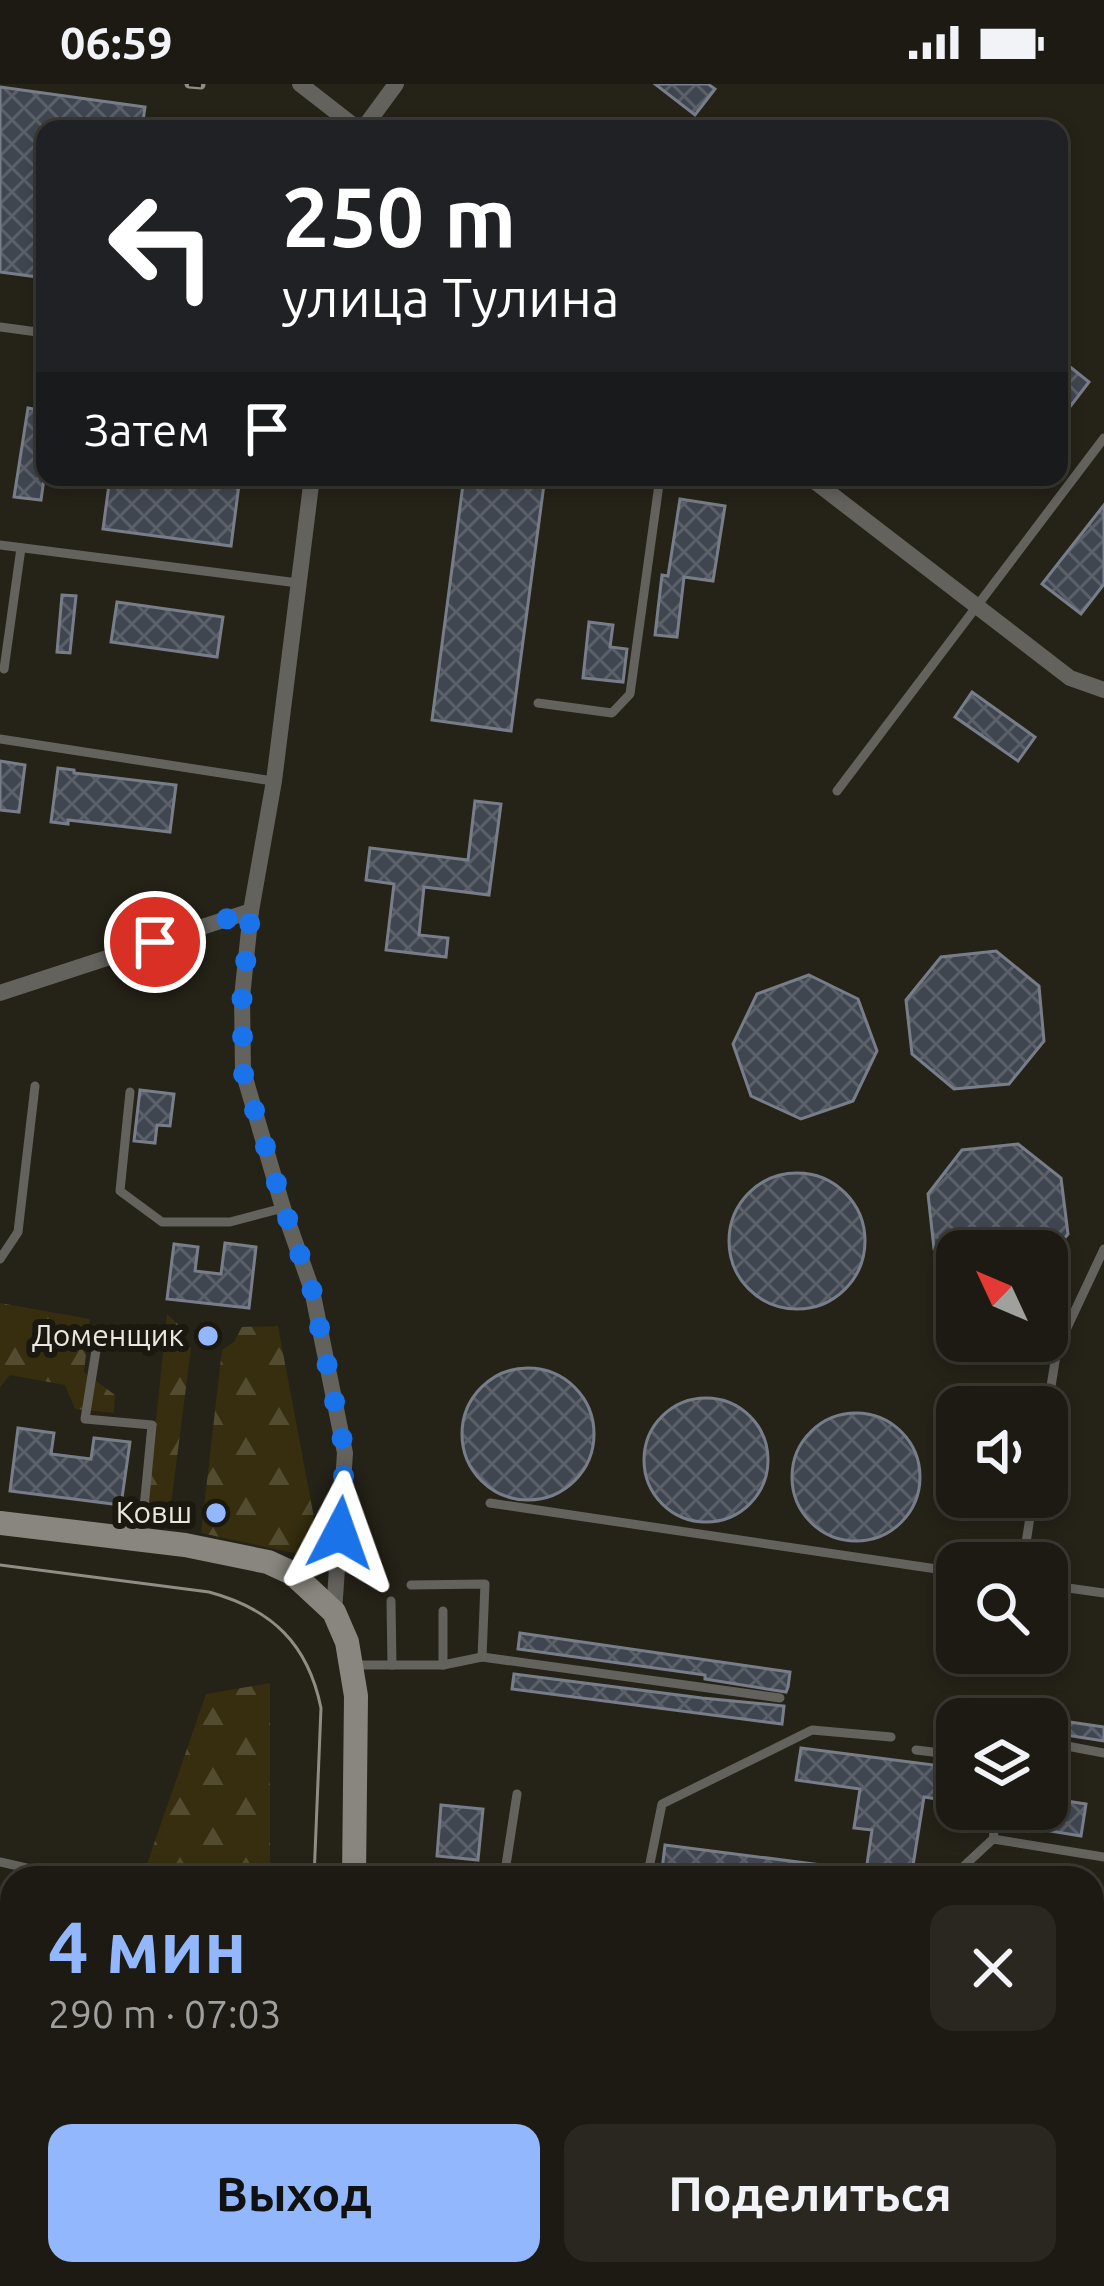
<!DOCTYPE html>
<html lang="ru">
<meta charset="utf-8">
<style>
:root{--surface:#1c1a12;--page:#292720;--text:#f1f3f6;--muted:#a0a19f;--line:#3a3832;--accent:#92b7fd}
body{margin:0;font-family:Ubuntu,sans-serif;background:var(--page);color:var(--text);height:100vh;display:flex;flex-direction:column;font-size:45px;white-space:nowrap}
*{box-sizing:border-box;margin:0}
p{font-size:39px;color:var(--muted)}
.icon{flex:none;width:66px;height:66px;fill:none;stroke:currentColor;stroke-width:2;stroke-linecap:round;stroke-linejoin:round}
.map{position:relative;flex:1;overflow:hidden}
.details{position:absolute;left:0px;top:1782px;width:1104px;height:420px;display:flex;flex-direction:column;background:var(--surface);border-radius:36px 36px 0 0;box-shadow:0 6px 18px #0003,0 0 0 3px var(--line)}
.details>*{flex:none}
.top-card{position:absolute;left:36px;top:36px;width:1032px;height:366px;border-radius:24px;box-shadow:0 6px 18px #0003,0 0 0 3px var(--line);background:#202124;color:#fff;overflow:hidden}
.needle{width:78px;rotate:314deg}
.tools{position:absolute;left:936px;top:1146px;display:grid;gap:24px}
.tools a{display:grid;place-items:center;width:132px;height:132px;border-radius:24px;background:var(--surface);box-shadow:0 6px 18px #0003,0 0 0 3px var(--line);font-size:60px}
.pin{position:absolute;display:grid;place-items:center;width:102px;height:102px;color:#fff;margin:-51px;border:6px solid #fff;border-radius:50%;box-shadow:0 3px 12px #0007}
.me{position:absolute;width:132px;margin:-66px;rotate:4deg;stroke-linejoin:round;filter:drop-shadow(0 0 9px #0008)}
.turn{display:flex;align-items:center;gap:42px;height:252px;padding:0 48px;font-size:54px}
.turn .icon{width:156px;height:156px;stroke-width:2.5}
.turn b{display:block;font-size:84px;line-height:102px}
.then{display:flex;align-items:center;height:114px;padding:0 48px;background:#0003;gap:24px;font-size:45px}
.round{display:grid;place-items:center;flex:none;width:126px;height:126px;border-radius:24px;background:var(--page)}
.overview{display:flex;align-items:center;justify-content:space-between;height:204px;padding:0 48px}
h1{font-size:72px;font-weight:600;line-height:90px;color:var(--accent)}
.action{display:flex;gap:24px;margin-top:auto;padding:24px 48px}
.action a{flex:1;height:138px;border-radius:24px;background:var(--accent);color:#111;font-size:48px;font-weight:600;line-height:138px;text-align:center}
.action a+a{background:var(--page);color:var(--text)}
.status{display:flex;justify-content:space-between;align-items:center;height:84px;padding:0 60px;background:var(--surface);direction:ltr}
.status svg{height:33px;fill:currentColor}
.map>svg:first-child{display:block}
.forest{fill:url(#forest-firs)}
.building{fill:url(#building-cross-hatch);stroke:#787e89;stroke-width:3}
.lines{fill:none;stroke-linecap:round;stroke-linejoin:round}
.service{stroke:#63625d;stroke-width:9}
.minor{stroke:#63625d;stroke-width:16}
.secondary{stroke:#88867e;stroke-width:24}
.primary{stroke:#a5a297;stroke-width:27}
.tram{stroke:#8f8d85;stroke-width:3}
.rail-casing{stroke:#8f8d85;stroke-width:9}
.rail{stroke:#1b190f;stroke-width:4.5;stroke-dasharray:14;stroke-linecap:butt}
.route{stroke:#1a73e8;stroke-width:21;stroke-dasharray:0 37.8}
.poi-dot{fill:#92b7fd;stroke:#1b190f;stroke-width:4.5}
.labels{text-anchor:middle;stroke-width:12;stroke-linejoin:round;paint-order:stroke}
.poi-label{font-size:30px;fill:#e8e7e0;stroke:#1b190f;text-anchor:end}
</style>
<div class="status"><b>06:59</b><svg viewBox="0 0 49 12"><path d="M0 12V9h3v3zM5 12V6h3v6zM10 12V3h3v9zM15 12V0h3v12zM26 1h20v11H26zM47 4h2v5h-2z"/></svg></div>
<div class="map">
<svg width="1104" height="2202" viewBox="0 0 1104 2202">
<defs>
<pattern id="forest-firs" width="22" height="20" patternUnits="userSpaceOnUse" patternTransform="scale(3)"><rect width="22" height="20" fill="#362e0e"/><path d="M5 1l3.5 6h-7zM16 11l3.5 6h-7z" fill="#534c31"/></pattern>
<pattern id="building-cross-hatch" width="8" height="8" patternUnits="userSpaceOnUse" patternTransform="scale(3)"><rect width="8" height="8" fill="#404650"/><path d="M0 0l8 8M0 8l8-8" fill="none" stroke="#5c6169"/></pattern>
</defs>
<rect width="100%" height="100%" fill="#252218"/>
<g class="forest">
<path d="M0 1219 90 1235 84 1288 115 1311 114 1329 75 1325 65 1301 10 1291 0 1303Z"/>
<path d="M167 1230 179 1241V1254L191 1264 168 1444 145 1442Z"/>
<path d="M278 1242 319 1460 315 1468 308 1472 201 1449 222 1266 234 1258 242 1243Z"/>
<path d="M270 1599V1794H189L145 1786 206 1610Z"/>
<path d="M12 1838V2190H286V2202H0V1842Z"/>
</g>
<g class="building">
<path d="M655 0H708L715 5 695 31Z"/>
<path d="M0 3 145 23 142 45H45V194L0 188Z"/>
<path d="M1059 274 1089 298 1059 337Z"/>
<path d="M28 324 45 327V388L41 416 14 413Z"/>
<path d="M110 393H240L231 462 103 445Z"/>
<path d="M464 393H545L511 647 432 636Z"/>
<path d="M680 415 725 422 713 497 684 493 677 553 655 551 662 491 668 492Z"/>
<path d="M1104 421V500L1081 530 1042 500Z"/>
<path d="M62 511 76 512 70 569 57 568Z"/>
<path d="M117 518 223 533 217 573 111 558Z"/>
<path d="M589 538 613 541 610 563 627 565 623 598 583 594Z"/>
<path d="M972 608 1035 653 1018 677 955 633Z"/>
<path d="M0 677 25 681 19 728 0 726Z"/>
<path d="M58 684 74 686V689L176 701 170 748 68 736V740L51 738Z"/>
<path d="M475 717 501 720 489 811 424 803 419 851 448 854 446 873 386 866 394 800 366 796 370 764 468 776Z"/>
<path d="M996 867 1039 902 1044 957 1009 1000 954 1005 912 970 906 916 941 873Z"/>
<path d="M809 891 858 915 877 967 853 1017 801 1035 751 1012 733 960 757 910Z"/>
<path d="M140 1006 174 1010 170 1042 157 1041 155 1059 134 1057Z"/>
<path d="M1018 1060 1061 1094 1068 1150 1054 1167H957V1184L934 1165 928 1110 962 1066Z"/>
<circle cx="797" cy="1157" r="68"/>
<path d="M225 1159 256 1163 249 1224 167 1215 174 1160 198 1163 195 1187 221 1190Z"/>
<circle cx="528" cy="1350" r="66"/>
<circle cx="706" cy="1376" r="62"/>
<circle cx="856" cy="1393" r="64"/>
<path d="M18 1344 54 1349 51 1370 91 1375 94 1354 130 1358 121 1421 10 1407Z"/>
<path d="M520 1549 790 1588 788 1603 786 1608 705 1595V1591L518 1565Z"/>
<path d="M514 1590 702 1614 784 1622 782 1640 512 1605Z"/>
<path d="M1049 1635 1104 1643V1657L1047 1648Z"/>
<path d="M801 1664 957 1684V1718L924 1713 911 1794H865L872 1746 854 1744 860 1705 796 1696Z"/>
<path d="M1047 1714 1086 1720 1081 1752 1026 1743 1028 1725H1047Z"/>
<path d="M441 1721 483 1725 478 1776 437 1772Z"/>
<path d="M665 1761 853 1785 852 1794H661Z"/>
</g>
<g class="lines">
<g class="service">
<path d="M0 243 45 249"/>
<path d="M0 461 298 499"/>
<path d="M4 585 21 464"/>
<path d="M538 619 612 629 630 610 660 393"/>
<path d="M0 655 273 697"/>
<path d="M837 707 1104 354"/>
<path d="M130 1008 120 1107 162 1138H230L283 1124"/>
<path d="M0 1175 18 1148 35 1002"/>
<path d="M98 1254 85 1335 152 1341 141 1455"/>
<path d="M1047 1327 1057 1265 1104 1165"/>
<path d="M490 1419 957 1488"/>
<path d="M1023 1479 1033 1413"/>
<path d="M1047 1501 1104 1509"/>
<path d="M391 1517 392 1581"/>
<path d="M443 1527V1581"/>
<path d="M482 1573 780 1614"/>
<path d="M352 1581H443L482 1573 485 1500 411 1501"/>
<path d="M1067 1662 1104 1669"/>
<path d="M916 1666 957 1671"/>
<path d="M993 1755 1104 1773"/>
<path d="M0 1778 70 1794"/>
<path d="M504 1794 517 1710"/>
<path d="M647 1794 662 1720 812 1646 891 1653"/>
<path d="M951 1794 993 1755 997 1725"/>
<path d="M1092 1972 1104 1973"/>
<path d="M599 2190 601 2202"/>
<path d="M705 2202 707 2190"/>
</g>
<g class="minor">
<path d="M300 0 358 45"/>
<path d="M363 45 396 0"/>
<path d="M312 393 274 697 251 827 242 913 243 987 283 1124 312 1206 345 1369 334 1528"/>
<path d="M809 393 1070 594 1104 606"/>
<path d="M0 909 251 827"/>
</g>
<path class="secondary" d="M0 1439 185 1461 268 1478 292 1489 334 1528 347 1558 356 1612 354 1794"/>
<g class="primary">
<path d="M1092 2052 1104 2054"/>
<path d="M346 2202 347 2190"/>
</g>
<g class="tram">
<path d="M0 1481 209 1508C272 1525 308 1560 321 1624L314 1794"/>
<path d="M1092 2035 1104 2037"/>
<path d="M299 2202 300 2190"/>
</g>
<g class="rail-casing">
<path id="rail" d="M189 0 201 1"/>
</g>
<use href="#rail" class="rail"/>
</g>
<g class="lines">
<path class="route" d="M155 858 251 827 242 913 243 988 284 1124 312 1206 345 1369 340 1449"/>
</g>
<g class="poi-dot">
<circle cx="208" cy="1252" r="12"/>
<circle cx="216" cy="1429" r="12"/>
</g>
<g class="labels">
<g class="poi-label">
<text x="184" y="1262">Доменщик</text>
<text x="192" y="1439">Ковш</text>
</g>
</g>
</svg>
<div class="tools">
<a><svg class="needle" viewBox="-14 -14 28 28"><path d="M0-13l5 13h-10z" fill="#e53935"/><path d="M0 13l5-13h-10z" fill="#a0a19f"/></svg></a>
<a><svg class="icon" aria-label="sound" viewBox="0 0 24 24"><path d="M4 9h4l5-4v14l-5-4H4zM17 9q2 3 0 6"/></svg></a>
<a><svg class="icon" aria-label="search" viewBox="0 0 24 24"><circle cx="10" cy="10" r="6"/><path d="M15 15l6 6"/></svg></a>
<a><svg class="icon" aria-label="layers" viewBox="0 0 24 24"><path d="M12 4l9 5-9 5-9-5zM3 14l9 5 9-5"/></svg></a>
</div>
<div class="pin" style="left:155px;top:858px;background:#d93025"><svg class="icon" aria-label="arrive" viewBox="0 0 24 24"><path d="M6 21V4h12l-3 4 3 4H6"/></svg></div>
<svg class="me" style="left:340px;top:1449px" viewBox="-20 -20 40 40"><path d="M0-17L14 15 0 8-14 15z" fill="#1a73e8" stroke="#fff" stroke-width="4"/></svg>
<div class="top-card">
<div class="turn"><svg class="icon" aria-label="left" viewBox="0 0 24 24"><path d="M17 20v-9H6M10 6l-5 5 5 5"/></svg><div><b>250 m</b>улица Тулина</div></div>
<div class="then">Затем<svg class="icon" aria-label="arrive" viewBox="0 0 24 24"><path d="M6 21V4h12l-3 4 3 4H6"/></svg></div>
</div>
<section class="details">
<div class="overview"><div><h1>4 мин</h1><p>290 m · 07:03</p></div><a class="round"><svg class="icon" aria-label="close" viewBox="0 0 24 24"><path d="M6 6l12 12M18 6L6 18"/></svg></a></div>
<div class="action"><a>Выход</a><a>Поделиться</a></div>
</section>
</div>
